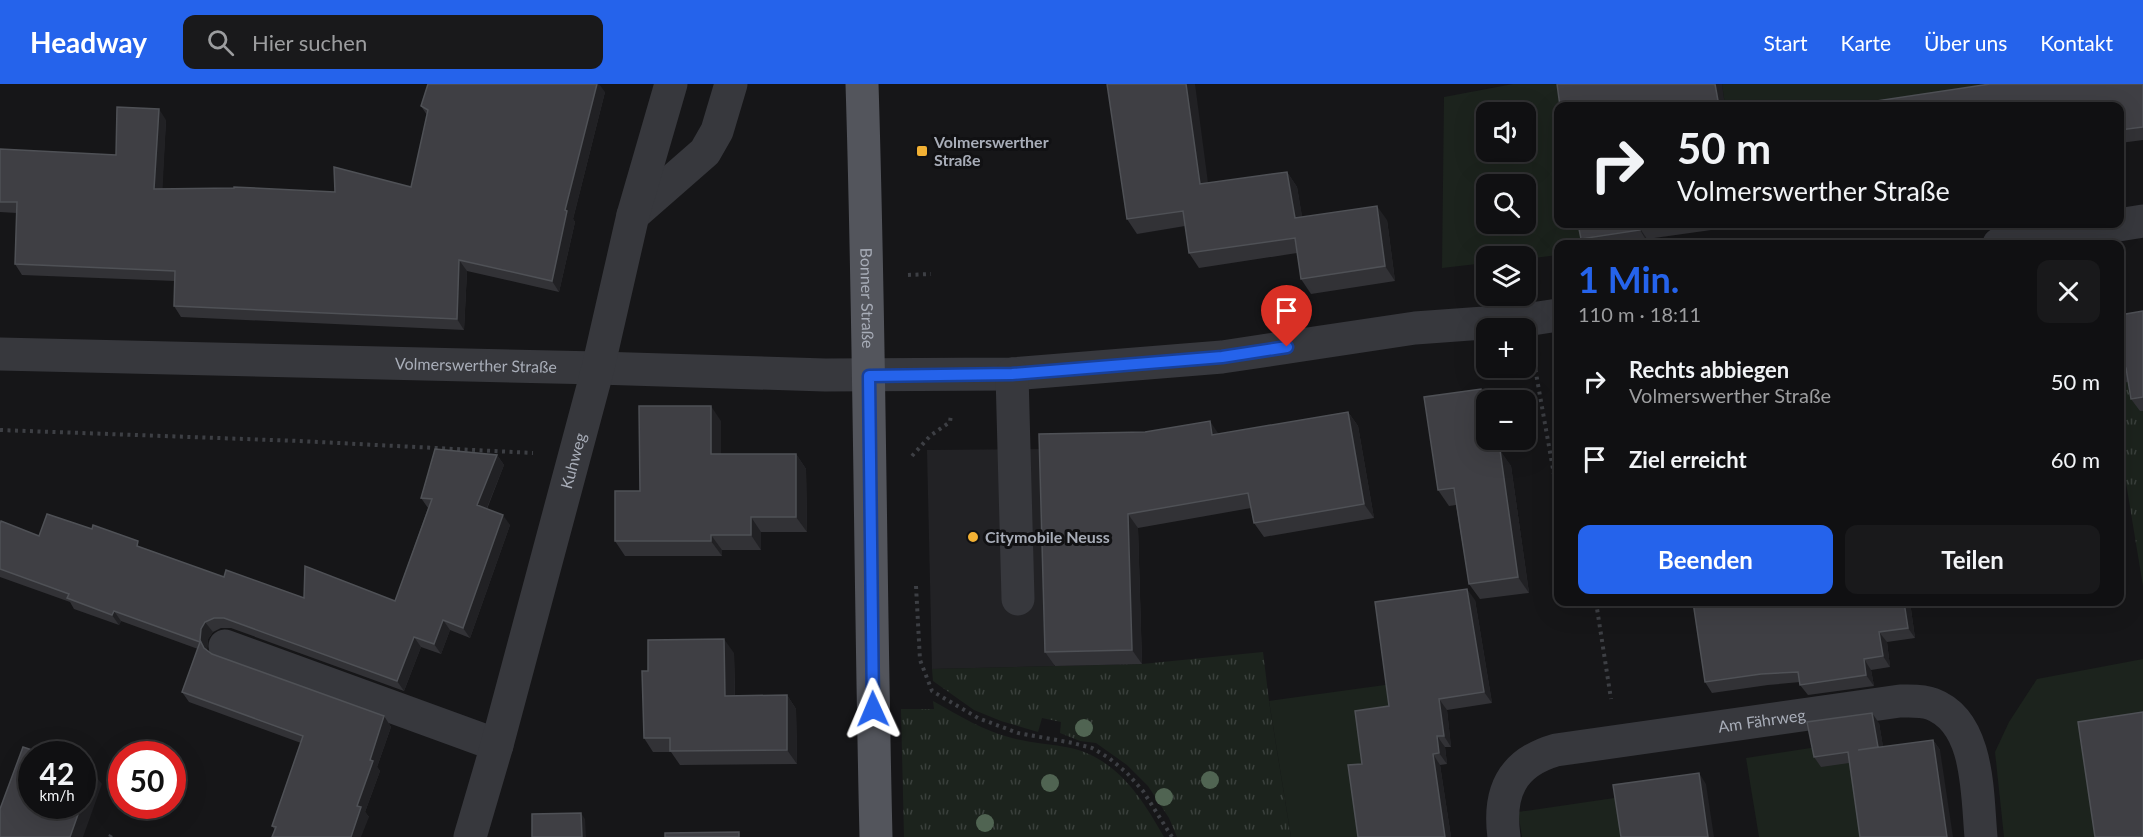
<!DOCTYPE html>
<html lang="de">
<meta charset="utf-8">
<style>
:root{--surface:#101012;--page:#19191b;--text:#f1f3f6;--muted:#9c9d9f;--line:#303032;--accent:#2563eb}
body{margin:0;font-family:Lato,sans-serif;background:var(--page);color:var(--text);height:100vh;display:flex;flex-direction:column;font-size:22px;white-space:nowrap}
*{box-sizing:border-box;margin:0}
p{font-size:20px;color:var(--muted)}
.icon{flex:none;width:33px;height:33px;fill:none;stroke:currentColor;stroke-width:2;stroke-linecap:round;stroke-linejoin:round}
.map{position:relative;flex:1;overflow:hidden}
.drawer{position:absolute;left:1554px;top:156px;width:570px;height:366px;display:flex;flex-direction:column;background:var(--surface);border-radius:12px;box-shadow:0 6px 24px #0002,0 0 0 2px var(--line)}
.drawer>*{flex:none}
.hud{position:absolute;left:1554px;top:18px;width:570px;height:126px;border-radius:12px;box-shadow:0 6px 24px #0002,0 0 0 2px var(--line);background:#101012;color:var(--text);overflow:hidden}
.controls{position:absolute;left:1476px;top:18px;display:grid;gap:12px}
.controls a{display:grid;place-items:center;width:60px;height:60px;border-radius:12px;background:var(--surface);box-shadow:0 6px 24px #0002,0 0 0 2px var(--line);font-size:30px}
.speed{position:absolute;left:18px;top:657px;display:flex;gap:12px;font-size:30px;font-weight:700;text-align:center}
.speed>*{display:grid;place-content:center;width:78px;height:78px;border-radius:50%;background:var(--surface);box-shadow:0 6px 24px #0002,0 0 0 2px var(--line);line-height:1}
.speed small{font-size:15px;font-weight:400}
.speed .limit{border:9px solid #d22;background:#fff;color:#111}
.pin{position:absolute;display:grid;place-items:center;width:51px;height:51px;color:#fff;margin:-62px -26px;border-radius:50% 50% 50% 0;rotate:-45deg;box-shadow:0 0 6px #0007}
.pin .icon{rotate:45deg}
.me{position:absolute;width:66px;margin:-33px;rotate:359deg;stroke-linejoin:round;filter:drop-shadow(0 0 4px #0008)}
.turn{display:flex;align-items:center;gap:21px;height:126px;padding:0 24px;font-size:27px}
.turn .icon{width:78px;height:78px;stroke-width:2.5}
.turn b{display:block;font-size:42px;line-height:51px}
.round{display:grid;place-items:center;flex:none;width:63px;height:63px;border-radius:12px;background:var(--page)}
.head{display:flex;align-items:center;justify-content:space-between;height:102px;padding:0 24px}
h1{font-size:36px;font-weight:700;line-height:45px;color:var(--accent)}
.button{display:flex;gap:12px;margin-top:auto;padding:12px 24px}
.button a{flex:1;height:69px;border-radius:12px;background:var(--accent);color:#fff;font-size:24px;font-weight:700;line-height:69px;text-align:center}
.button a+a{background:var(--page);color:var(--text)}
ul{padding:0;list-style:none}
li{display:flex;align-items:center;gap:18px;height:78px;padding:0 24px}
li div{flex:1}
li b{display:block;font-size:22px}
li em{font-style:normal}
header{display:flex;align-items:center;gap:36px;box-sizing:border-box;height:84px;padding:0 30px;background:var(--accent);color:#fff}
header strong{font-size:28px}
nav{display:flex;gap:33px;margin-inline-start:auto;font-size:21px}
.search{width:420px;height:54px;background:var(--page);display:flex;align-items:center;gap:15px;box-sizing:border-box;padding:0 21px;border-radius:12px;color:var(--muted);font-size:22px}
.map>svg:first-child{display:block}
.built{fill:#222225}
.grass{fill:url(#grass-tufts)}
.garden{fill:#1c231d;fill-rule:evenodd}
.lines{fill:none;stroke-linecap:round;stroke-linejoin:round}
.path{stroke:#3d3f44;stroke-width:4;stroke-dasharray:3 4.5;stroke-linecap:butt}
.minor{stroke:#37383d;stroke-width:33}
.major{stroke:#53555c;stroke-width:33}
.tree{fill:#506452}
.wall{fill:#323236}
.shaded-wall{fill:#212124}
.building{fill:#3f3f44;stroke:#4f5156;stroke-width:1.5}
.route-casing{stroke:#184099;stroke-width:15}
.route{stroke:#2563eb;stroke-width:10}
.poi-dot{fill:#f2b134;stroke:#111113;stroke-width:2}
.labels{text-anchor:middle;stroke-width:6;stroke-linejoin:round;paint-order:stroke}
.poi-label{font-size:16px;font-weight:bold;fill:#a8adb8;stroke:#111113;text-anchor:start}
.street-label{font-size:16px;fill:#a8adb8;stroke:#111113}
</style>
<header>
<strong>Headway</strong>
<div class="search"><svg class="icon" aria-label="search" viewBox="0 0 24 24"><circle cx="10" cy="10" r="6"/><path d="M15 15l6 6"/></svg>Hier suchen</div>
<nav><a>Start</a><a>Karte</a><a>Über uns</a><a>Kontakt</a></nav>
</header>
<div class="map">
<svg width="2143" height="753" viewBox="0 0 2143 753">
<defs>
<pattern id="grass-tufts" width="24" height="20" patternUnits="userSpaceOnUse" patternTransform="scale(1.5)"><rect width="24" height="20" fill="#1c231d"/><path d="M3 7l-1-3M5 7V3M7 7l1-3M15 17l-1-3M17 17v-4M19 17l1-3" fill="none" stroke="#3a403c"/></pattern>
</defs>
<rect width="100%" height="100%" fill="#161618"/>
<path class="built" d="M1049 365 1054 582 932 585 927 366Z"/>
<g class="grass">
<path d="M2133 289 2143 327V502L2120 362V291Z"/>
<path d="M1263 568 1269 617 1291 753H1177L1169 734 1148 702 1127 681 1096 659 1080 657 1060 649 1061 638 1042 634 1038 648 1001 637 974 626 933 597 932 585 1142 580Z"/>
<path d="M933 617C958 631 984 647 1012 654 1031 659 1051 660 1071 664 1117 675 1142 714 1164 753H904L901 625H934Z"/>
</g>
<g class="garden">
<path d="M1513 0H1564L1567 22H1558V140H1585L1588 160H1558V171L1526 175V172H1486V179L1442 184 1444 13ZM1486 28H1526V68H1486ZM1486 100H1526V140H1486Z"/>
<path d="M1722 0H2080L1928 22H1725Z"/>
<path d="M2143 575V639L2119 753H2004L1995 668 2009 638 2037 595Z"/>
<path d="M1392 600 1397 633 1364 753H1291L1269 617Z"/>
<path d="M1817 663 1855 678 1866 753H1759L1746 674Z"/>
<path d="M1621 713 1627 753H1522L1518 728Z"/>
</g>
<g class="lines">
<g class="path">
<path d="M908 191 931 190"/>
<path d="M1534 278 1558 413"/>
<path d="M0 346 299 357 533 369"/>
<path d="M912 372 930 352 950 338 951 331"/>
<path d="M916 502 920 576 932 607 978 634 1018 649 1073 659 1092 664 1109 674 1127 689 1143 707 1172 753"/>
<path d="M1596 518 1611 615"/>
<path d="M110 753 111 751"/>
</g>
<g class="minor">
<path d="M633 131 705 68 717 47 731 0"/>
<path d="M1999 160 2143 137"/>
<path id="s1" d="M0 270 598 284 825 291 1012 290 1222 273 1415 244 1526 236 1558 231"/>
<path d="M1012 290 1018 515"/>
<path d="M225 562 497 661"/>
<path id="s2" d="M470 753 497 661 598 284 633 131 671 0"/>
<path id="s3" d="M1504 753C1498 709 1511 679 1556 666L1900 617C1910 617 1922 616 1932 620 1980 638 1977 711 1981 753"/>
</g>
<path class="major" id="s4" d="M862 0C870 251 870 502 876 753"/>
</g>
<g class="tree">
<circle cx="1084" cy="644" r="9"/>
<circle cx="1210" cy="696" r="9"/>
<circle cx="1050" cy="699" r="9"/>
<circle cx="1164" cy="713" r="9"/>
<circle cx="985" cy="739" r="9"/>
</g>
<g class="wall">
<path d="M2143 0V56L2120 59V22Z"/>
<path d="M605 8 573 135 575 138 559 208 467 187 464 246 181 233 174 222 175 197 22 191 15 180 17 129 0 128V65L116 71 166 36 162 105 335 108 411 103 427 31 421 22Z"/>
<path d="M1287 88 1297 103 1302 133 1387 136 1395 197 1311 210 1301 195 1297 169 1199 184 1189 169 1185 142 1137 150 1127 135 1208 99Z"/>
<path d="M1578 140H1754L1647 155 1648 159 1635 160H1585L1581 155Z"/>
<path d="M2143 227V327H2140L2131 315 2128 298 2120 299V231Z"/>
<path d="M1481 305 1490 316H1486V356H1498L1499 366 1511 382 1529 509 1480 515 1469 500 1456 421 1449 422 1438 406Z"/>
<path d="M1348 328 1358 342 1374 434 1264 453 1254 439 1251 424 1138 444 1142 580 1055 582 1045 568 1145 348 1219 350Z"/>
<path d="M721 337V370H796L806 385 807 448H761V466H722V472H625L615 457 640 407Z"/>
<path d="M497 371 504 381 487 425 510 441 470 554 450 546 441 570 421 563 404 607 231 544H221L213 548 208 555 207 566 212 570 384 632 391 643 377 683 380 687 365 728 369 733 275 746 272 742 301 659 189 618 182 608 198 565 121 537 119 541 74 525 70 518 0 493V440L39 452 143 464 224 493 304 514 395 517 428 424 421 414Z"/>
<path d="M1475 516 1492 619 1447 626 1451 663H1445L1447 680 1440 681 1451 753H1358L1362 680 1389 622Z"/>
<path d="M1910 518 1915 554 1887 558 1890 583 1871 586 1874 602 1808 611 1800 601V598L1768 601 1712 609 1705 598Z"/>
<path d="M734 569 735 612 787 611 796 625 797 680 680 681 671 668H653L644 654 648 587Z"/>
<path d="M1879 639 1883 663 1933 656 1940 666 1821 683 1814 673Z"/>
</g>
<g class="shaded-wall">
<path d="M597 0H599L605 8 573 135 575 138 559 208 552 197 565 126Z"/>
<path d="M1186 0H1195L1210 114 1200 100Z"/>
<path d="M1715 0H1722L1725 22H1719Z"/>
<path d="M159 25 166 36 162 116 154 105Z"/>
<path d="M1287 88 1297 103 1305 149 1295 134Z"/>
<path d="M1377 122 1387 136 1395 197 1385 182Z"/>
<path d="M1639 143 1647 155 1648 159 1640 146Z"/>
<path d="M459 176 467 187 464 246 457 235Z"/>
<path d="M1481 305 1490 316H1486V338Z"/>
<path d="M711 322 721 337V385L711 370Z"/>
<path d="M1348 328 1358 342 1374 434 1364 420Z"/>
<path d="M1210 337 1220 352 1212 351Z"/>
<path d="M1489 356H1498L1502 383 1491 367Z"/>
<path d="M1500 366 1511 382 1529 509 1518 493Z"/>
<path d="M796 370 806 385 807 448 796 433Z"/>
<path d="M497 371 504 381 484 431 477 421Z"/>
<path d="M1128 430 1138 444 1142 580 1132 566Z"/>
<path d="M503 431 510 441 470 554 463 544Z"/>
<path d="M751 433 761 448V466L751 451Z"/>
<path d="M711 451 722 466V472L711 457Z"/>
<path d="M1467 505 1475 516 1492 619 1484 608Z"/>
<path d="M1904 518H1910L1915 554 1908 544Z"/>
<path d="M114 527 121 537 119 541 112 531Z"/>
<path d="M443 536 450 546 441 570 434 560Z"/>
<path d="M205 538 213 548 208 555 207 566 204 564 200 556 201 545Z"/>
<path d="M1879 548 1887 558 1890 583 1883 572Z"/>
<path d="M414 553 421 563 404 607 397 597Z"/>
<path d="M724 555 734 569 735 626 725 612Z"/>
<path d="M1864 575 1871 586 1874 602 1866 591Z"/>
<path d="M787 611 796 625 797 680 787 666Z"/>
<path d="M1439 615 1447 626 1451 663 1444 652Z"/>
<path d="M1872 629 1879 639 1885 674 1878 663Z"/>
<path d="M384 632 391 643 377 683 380 687 365 728 369 733 361 753H351L357 722 370 676Z"/>
<path d="M1437 652 1445 663 1447 680 1439 669Z"/>
<path d="M1933 656 1940 666 1953 753H1947Z"/>
<path d="M1433 670 1440 681 1451 753H1445Z"/>
<path d="M93 689 102 700 83 753H70L81 722H82V719Z"/>
<path d="M1699 689 1706 700 1714 753H1708Z"/>
<path d="M581 729 585 735 586 753H582Z"/>
</g>
<g class="building">
<path d="M428 0H597L565 126 567 127 552 197 459 176 457 235 174 222 175 187 15 180 17 118H0V65L116 71 117 23 159 25 154 105 234 104V103L335 108 334 83 411 103 428 26 421 22Z"/>
<path d="M1107 0H1186L1200 100 1287 88 1295 134 1377 122 1385 182 1301 195 1295 154 1189 169 1183 127 1127 135Z"/>
<path d="M1557 0H1715L1719 22H1560Z"/>
<path d="M1990 0H2143V43L2120 46V22H1863H1870L1869 18Z"/>
<path d="M1578 140H1663L1639 143 1640 146 1581 155Z"/>
<path d="M2143 227V313L2131 315 2126 284 2120 285V231Z"/>
<path d="M1481 305 1486 338V356H1489L1491 367 1500 366 1518 493 1469 500 1454 404 1438 406 1424 313Z"/>
<path d="M639 322H711V370H796V433H751V451H711V457H615V407H640Z"/>
<path d="M1348 328 1364 420 1254 439 1248 409 1128 430 1132 566 1045 568 1039 350 1145 348 1210 337 1212 351Z"/>
<path d="M435 365 497 371 477 421 503 431 463 544 443 536 434 560 414 553 397 597 224 534H214L205 538 201 545 200 556 204 564 212 570 384 632 370 676 373 677 357 722 361 723 351 753H272L276 743 272 742 303 652 182 608 200 558 114 527 112 531 67 514 69 510 0 485V440L1 437 39 452 47 430 92 445 93 441 138 457 137 462 224 493 226 486 304 514 305 482 395 517 432 415 421 414Z"/>
<path d="M1467 505 1484 608 1439 615 1444 652H1437L1439 669 1433 670 1445 753H1358L1348 681 1362 680 1355 627 1389 622 1375 518Z"/>
<path d="M1693 518H1904L1908 544 1879 548 1883 572 1864 575 1866 591 1800 601 1798 588 1761 590 1705 598Z"/>
<path d="M724 555 725 612 787 611V666L670 667V654H644L642 587H648V556Z"/>
<path d="M2143 628V753H2095L2078 638Z"/>
<path d="M1872 629 1878 663 1858 666 1933 656 1947 753H1860L1848 668 1814 673 1807 638Z"/>
<path d="M23 663 44 670H32V722H81L70 753H0V725Z"/>
<path d="M82 685 93 689 82 719Z"/>
<path d="M1699 689 1708 753H1621L1613 701Z"/>
<path d="M581 729 582 753H532V730Z"/>
<path d="M739 748V753H665V749Z"/>
</g>
<g class="lines">
<g class="route-casing">
<path id="route" d="M873 625 869 292 1012 290 1222 273 1287 263"/>
</g>
<use href="#route" class="route"/>
</g>
<g class="poi-dot">
<rect x="916" y="61" width="12" height="12" rx="3"/>
<circle cx="973" cy="453" r="6"/>
</g>
<g class="labels">
<g class="poi-label">
<text x="934" y="64">Volmerswerther<tspan x="934" dy="18">Straße</tspan></text>
<text x="985" y="459">Citymobile Neuss</text>
</g>
<g class="street-label">
<text dy="6" stroke="none"><textPath href="#s4" startOffset="214">Bonner Straße</textPath></text>
<text dy="6" stroke="none"><textPath href="#s1" startOffset="476">Volmerswerther Straße</textPath></text>
<text dy="6" stroke="none"><textPath href="#s2" startOffset="390">Kuhweg</textPath></text>
<text dy="6" stroke="none"><textPath href="#s3" startOffset="321">Am Fährweg</textPath></text>
</g>
</g>
</svg>
<div class="controls">
<a><svg class="icon" aria-label="sound" viewBox="0 0 24 24"><path d="M4 9h4l5-4v14l-5-4H4zM17 9q2 3 0 6"/></svg></a>
<a><svg class="icon" aria-label="search" viewBox="0 0 24 24"><circle cx="10" cy="10" r="6"/><path d="M15 15l6 6"/></svg></a>
<a><svg class="icon" aria-label="layers" viewBox="0 0 24 24"><path d="M12 4l9 5-9 5-9-5zM3 14l9 5 9-5"/></svg></a>
<a>+</a>
<a>−</a>
</div>
<div class="speed"><div>42<small>km/h</small></div><div class="limit">50</div></div>
<div class="pin" style="left:1287px;top:263px;background:#d93025"><svg class="icon" aria-label="arrive" viewBox="0 0 24 24"><path d="M6 21V4h12l-3 4 3 4H6"/></svg></div>
<svg class="me" style="left:873px;top:625px" viewBox="-20 -20 40 40"><path d="M0-17L14 15 0 8-14 15z" fill="#2563eb" stroke="#fff" stroke-width="4"/></svg>
<div class="hud">
<div class="turn"><svg class="icon" aria-label="right" viewBox="0 0 24 24"><path d="M7 20v-9h11M14 6l5 5-5 5"/></svg><div><b>50 m</b>Volmerswerther Straße</div></div>
</div>
<section class="drawer">
<div class="head"><div><h1>1 Min.</h1><p>110 m · 18:11</p></div><a class="round"><svg class="icon" aria-label="close" viewBox="0 0 24 24"><path d="M6 6l12 12M18 6L6 18"/></svg></a></div>
<ul>
<li><svg class="icon" aria-label="right" viewBox="0 0 24 24"><path d="M7 20v-9h11M14 6l5 5-5 5"/></svg><div><b>Rechts abbiegen</b><p>Volmerswerther Straße</p></div><em>50 m</em></li>
<li><svg class="icon" aria-label="arrive" viewBox="0 0 24 24"><path d="M6 21V4h12l-3 4 3 4H6"/></svg><div><b>Ziel erreicht</b></div><em>60 m</em></li>
</ul>
<div class="button"><a>Beenden</a><a>Teilen</a></div>
</section>
</div>
